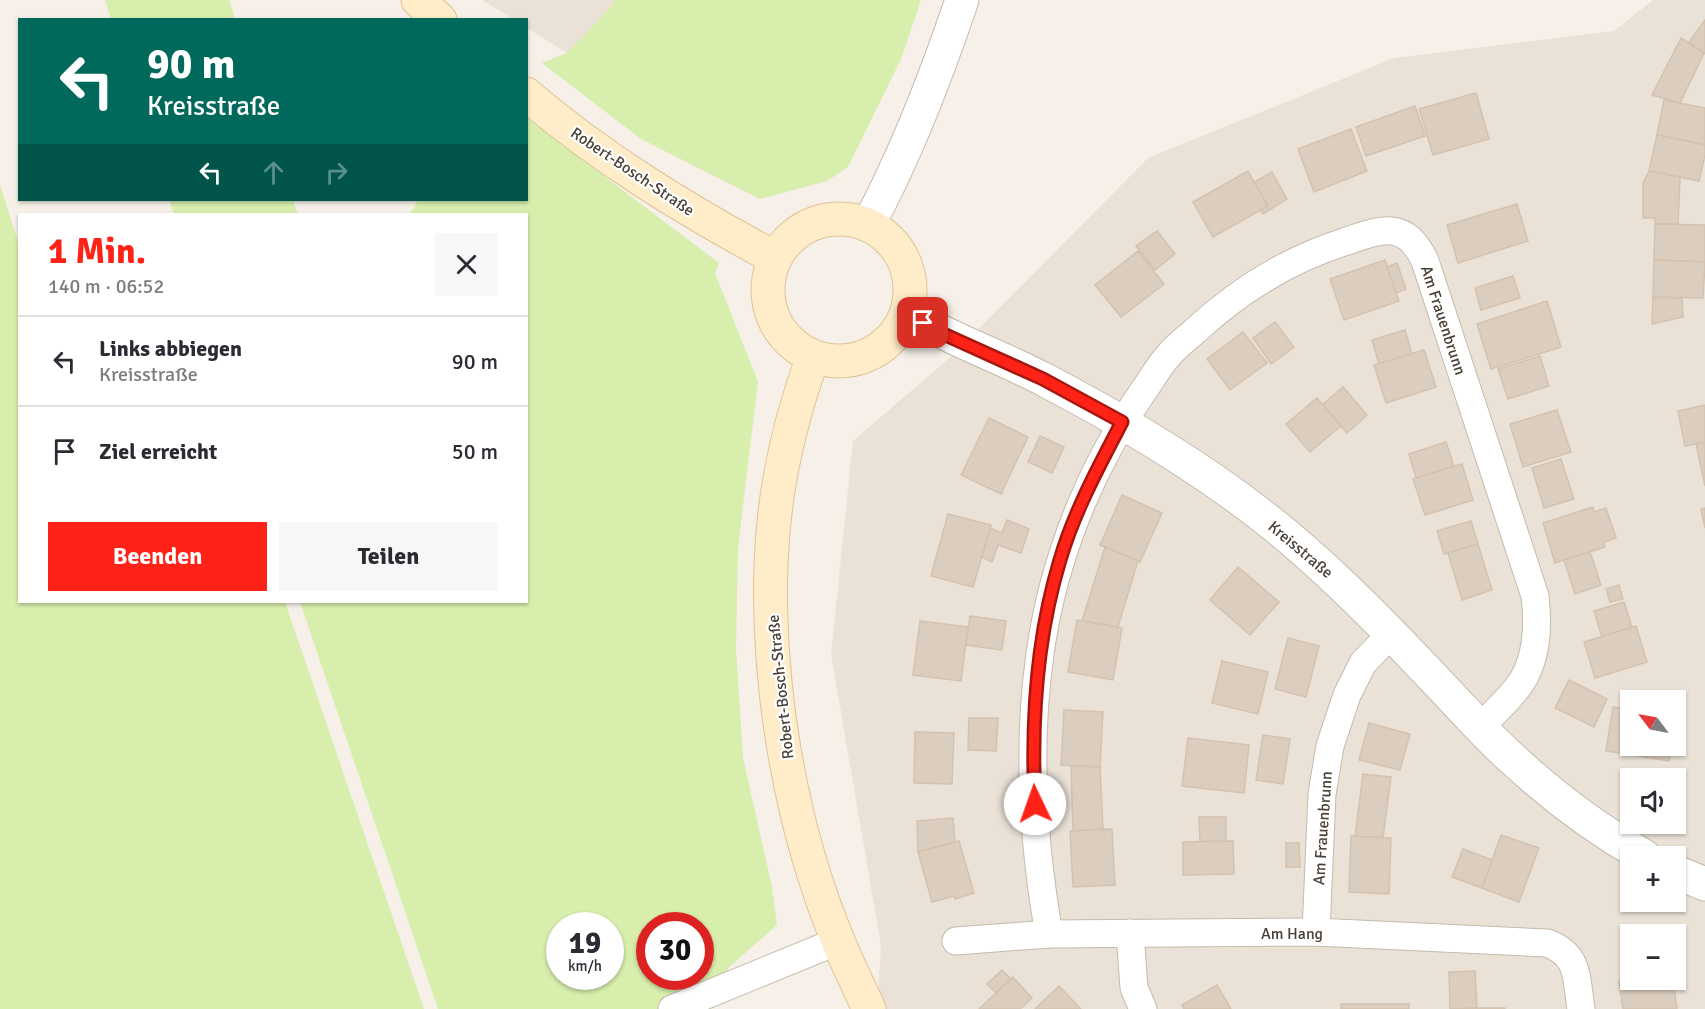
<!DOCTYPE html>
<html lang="de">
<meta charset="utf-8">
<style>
:root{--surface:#fff;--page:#f7f7f7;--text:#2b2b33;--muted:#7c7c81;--line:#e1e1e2;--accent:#ff2216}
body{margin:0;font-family:Signika,sans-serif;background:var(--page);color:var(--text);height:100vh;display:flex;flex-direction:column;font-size:22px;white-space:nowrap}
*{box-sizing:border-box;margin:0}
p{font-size:20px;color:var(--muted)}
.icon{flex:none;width:33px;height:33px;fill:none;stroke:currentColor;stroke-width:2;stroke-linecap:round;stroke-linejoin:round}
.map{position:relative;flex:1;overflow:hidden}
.sheet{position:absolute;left:18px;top:213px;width:510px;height:390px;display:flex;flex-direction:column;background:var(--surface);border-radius:0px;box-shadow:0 2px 4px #0004}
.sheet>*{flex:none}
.guide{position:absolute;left:18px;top:18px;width:510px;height:183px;border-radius:0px;box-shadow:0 2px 4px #0004;background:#00695c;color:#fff;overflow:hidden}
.needle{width:39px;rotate:302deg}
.buttons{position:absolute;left:1620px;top:690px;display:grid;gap:12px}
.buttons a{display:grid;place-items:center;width:66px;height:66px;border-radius:0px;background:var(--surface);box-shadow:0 2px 4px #0004;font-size:30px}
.speed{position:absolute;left:546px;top:912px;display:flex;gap:12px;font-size:30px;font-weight:700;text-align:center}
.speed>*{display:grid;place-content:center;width:78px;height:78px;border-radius:50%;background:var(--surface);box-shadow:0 2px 4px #0004;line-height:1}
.speed small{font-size:15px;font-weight:400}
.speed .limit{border:9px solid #d22;background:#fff;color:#111}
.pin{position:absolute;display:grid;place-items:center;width:51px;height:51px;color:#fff;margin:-26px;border-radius:12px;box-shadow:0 3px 9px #0006}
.me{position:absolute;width:66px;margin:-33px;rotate:357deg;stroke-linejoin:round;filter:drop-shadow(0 0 4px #0008)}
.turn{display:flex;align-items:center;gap:21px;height:126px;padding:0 30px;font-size:27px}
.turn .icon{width:78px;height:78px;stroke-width:2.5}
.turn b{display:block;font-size:42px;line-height:51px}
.lanes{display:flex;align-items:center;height:57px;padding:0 30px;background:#0003;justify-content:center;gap:30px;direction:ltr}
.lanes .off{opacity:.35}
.round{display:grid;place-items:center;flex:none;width:63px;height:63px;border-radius:0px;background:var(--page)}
.headline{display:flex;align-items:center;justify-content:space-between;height:102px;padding:0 30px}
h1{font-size:36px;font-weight:800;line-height:45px;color:var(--accent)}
.primary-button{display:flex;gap:12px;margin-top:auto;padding:12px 30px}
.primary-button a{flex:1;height:69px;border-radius:0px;background:var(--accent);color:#fff;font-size:24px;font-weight:800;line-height:69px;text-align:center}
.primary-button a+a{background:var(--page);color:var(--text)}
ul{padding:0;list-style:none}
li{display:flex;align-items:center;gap:18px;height:90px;padding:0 30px;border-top:2px solid var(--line)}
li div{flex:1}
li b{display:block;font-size:22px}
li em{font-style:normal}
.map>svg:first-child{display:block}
.residential{fill:#eae2d6;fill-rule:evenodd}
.green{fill:#d7eead;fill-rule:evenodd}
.building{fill:#dccebf;stroke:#d4c2af;stroke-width:1.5}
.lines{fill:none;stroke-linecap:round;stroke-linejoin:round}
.minor-casing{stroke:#c5baad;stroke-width:29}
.tertiary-casing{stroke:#c5baad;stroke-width:35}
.secondary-casing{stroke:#ddc396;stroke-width:35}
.minor{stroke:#fff;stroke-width:27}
.tertiary{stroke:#fff;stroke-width:33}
.secondary{stroke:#ffedc9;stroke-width:33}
.route-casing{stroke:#a6160e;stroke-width:15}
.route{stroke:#ff2216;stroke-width:10}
.labels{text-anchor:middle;stroke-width:4.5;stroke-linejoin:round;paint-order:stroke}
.street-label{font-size:16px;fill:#4a4036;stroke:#fff}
</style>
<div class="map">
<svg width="1705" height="1009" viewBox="0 0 1705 1009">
<rect width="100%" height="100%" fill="#f6f0e8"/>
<g class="residential">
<path d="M482 0H615L611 7 567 53 527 28 526 20 513 19Z"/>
<path d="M1653 0H1705V1009H877L881 946 831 654 853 441 956 352 1148 158 1394 58 1614 31ZM1630 700H1676V746H1630ZM1630 778H1676V824H1630ZM1630 856H1676V902H1630ZM1630 934H1676V980H1630Z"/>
</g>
<g class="green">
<path d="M105 0H229L235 19H111Z"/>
<path d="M615 0H921L901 59 848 167 827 181 760 199 641 139 542 63 567 53 611 7Z"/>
<path d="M527 118 719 263 715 273 758 382 738 547 736 649 743 758 772 887 777 925 728 968 725 985 663 1009H438L300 602H526V214H410L418 200H526ZM560 926H610V976H560ZM650 926H700V976H650Z"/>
<path d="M0 185 20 248V602H285L424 1009H0Z"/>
<path d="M169 200H293L298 214H174Z"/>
</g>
<g class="building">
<path d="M1705 20V54L1689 42Z"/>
<path d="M1681 38 1704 53 1680 103 1652 95Z"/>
<path d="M1476 93 1489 139 1433 155 1419 109Z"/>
<path d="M1664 100 1705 108V145L1657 135Z"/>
<path d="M1415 106 1425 136 1366 156 1356 127Z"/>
<path d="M1351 129 1367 171 1314 192 1298 149Z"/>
<path d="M1657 135 1705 145V155L1699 181 1649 171Z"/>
<path d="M1248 171 1268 206 1213 237 1193 202Z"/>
<path d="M1649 171 1680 177 1678 224H1655V218H1643V183Z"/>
<path d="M1272 172 1287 199 1263 214 1260 210 1268 206 1254 182Z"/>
<path d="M1517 204 1528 241 1458 263 1447 225Z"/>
<path d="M1655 224 1705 225V262L1654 260Z"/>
<path d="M1157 231 1175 254 1155 270 1136 246Z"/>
<path d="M1138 251 1164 284 1121 317 1095 285Z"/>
<path d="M1385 260 1399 301 1344 320 1330 279Z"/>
<path d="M1654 260 1705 262 1703 298 1653 297Z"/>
<path d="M1397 263 1406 289 1396 293 1387 267Z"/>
<path d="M1513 276 1520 298 1481 310 1475 288Z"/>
<path d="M1653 297 1682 298 1683 317 1652 324Z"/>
<path d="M1547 301 1561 347 1491 369 1477 324Z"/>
<path d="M1275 322 1294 347 1271 364 1253 338Z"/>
<path d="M1405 330 1412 354 1379 364 1372 340Z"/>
<path d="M1243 332 1267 363 1230 390 1207 359Z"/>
<path d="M1424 350 1436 387 1386 403 1374 365Z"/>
<path d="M1540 356 1549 386 1508 399 1498 369Z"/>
<path d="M1343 387 1367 415 1347 433 1322 405Z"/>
<path d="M1317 398 1341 426 1310 452 1286 424Z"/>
<path d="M1705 405V442L1685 446 1678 411Z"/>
<path d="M1557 410 1571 452 1523 467 1510 424Z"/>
<path d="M989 418 1028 437 1001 494 961 475Z"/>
<path d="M1040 436 1064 447 1052 473 1028 462Z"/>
<path d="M1446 442 1454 466 1416 478 1409 454Z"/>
<path d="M1705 442V486L1696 444Z"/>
<path d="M1561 459 1574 499 1544 508 1532 468Z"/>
<path d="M1462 464 1473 500 1425 515 1413 479Z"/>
<path d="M1122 495 1162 513 1140 562 1100 545Z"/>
<path d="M1593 507 1594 512 1606 508 1616 538 1604 542 1605 547 1555 563 1543 523Z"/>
<path d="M1705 508V528L1701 509Z"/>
<path d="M948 514 991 525 973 587 931 576Z"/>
<path d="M1007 520 1029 529 1021 553 998 545 992 562 982 557 990 528 1002 533Z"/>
<path d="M1471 521 1478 544 1444 554 1437 531Z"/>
<path d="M1478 544 1492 590 1462 600 1448 553Z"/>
<path d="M1105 547 1138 561 1118 627 1082 621Z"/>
<path d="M1590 552 1601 585 1575 594 1564 560Z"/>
<path d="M1238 567 1279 602 1250 635 1210 600Z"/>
<path d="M1619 585 1623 599 1610 602 1606 589Z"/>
<path d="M1624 602 1632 627 1602 637 1594 611Z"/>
<path d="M970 616 1006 621 1002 650 966 645Z"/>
<path d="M1077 620 1122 628 1113 680 1068 672Z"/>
<path d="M920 621 968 627 961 681 913 675Z"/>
<path d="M1636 626 1647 662 1595 678 1584 642Z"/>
<path d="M1288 638 1319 646 1306 697 1275 689Z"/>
<path d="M1222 661 1268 672 1258 714 1212 703Z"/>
<path d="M1569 680 1607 699 1594 727 1555 708Z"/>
<path d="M1613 707 1630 710V746H1672L1669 761 1606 751Z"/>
<path d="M1064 710 1103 712 1100 767 1061 765Z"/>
<path d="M969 718H998L996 751 968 750Z"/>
<path d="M1369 723 1410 734 1400 770 1359 760Z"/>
<path d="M915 732 954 733 952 784 914 783Z"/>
<path d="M1263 735 1290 739 1283 784 1256 780Z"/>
<path d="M1188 738 1249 745 1244 793 1182 786Z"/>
<path d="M1071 766 1100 767 1103 829 1073 831Z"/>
<path d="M1363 774 1391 777 1383 838 1355 837Z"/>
<path d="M1199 817H1226V841L1200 842Z"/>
<path d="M953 818 955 842 918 852 917 821Z"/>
<path d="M1112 829 1115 885 1073 887 1070 831Z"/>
<path d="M1501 835 1539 848 1519 902 1482 888Z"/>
<path d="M1351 836 1391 838 1389 894 1349 892Z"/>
<path d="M959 841 974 893 955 899 954 896 932 902 918 852Z"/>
<path d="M1233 841 1234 874 1183 875V842Z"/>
<path d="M1286 843H1299L1300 867H1286Z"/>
<path d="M1463 849 1492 860 1482 888 1452 877Z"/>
<path d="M1002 970 1011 979 996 993 987 984Z"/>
<path d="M1475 971 1477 1008 1450 1009 1449 972Z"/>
<path d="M1013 977 1032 998 1020 1009H979Z"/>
<path d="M1630 979 1673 980 1677 1009H1623L1619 981Z"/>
<path d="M1217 985 1231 1009H1184L1182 1005Z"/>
<path d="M1059 986 1081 1009H1035Z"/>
<rect x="1341" y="1004" width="68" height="5"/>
<path d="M1477 1008H1505V1009H1457Z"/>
</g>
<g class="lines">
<g class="minor-casing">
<g id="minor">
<path d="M1316 932 1322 794 1330 746 1347 695 1363 663 1391 634"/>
<path d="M1130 933 1134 988 1143 1009"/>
<path d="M1049 934C1033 843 1027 746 1040 654 1053 559 1090 468 1144 390 1152 379 1159 366 1168 356 1175 347 1186 339 1195 331 1238 291 1288 260 1344 242 1380 230 1405 218 1425 261L1535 596C1539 630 1537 667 1513 693 1503 705 1491 716 1480 727"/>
<path d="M956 941 1049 934 1316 932 1547 943C1580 955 1576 978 1581 1009"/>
<path d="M672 1009 838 941"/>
</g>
</g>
<g class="tertiary-casing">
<g id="tertiary">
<path d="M868 225C907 153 936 77 962 0"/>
<path d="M907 314C951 339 999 356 1045 380 1129 424 1213 474 1286 535 1342 582 1392 634 1442 687 1467 713 1490 740 1517 763 1556 799 1598 830 1644 856"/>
<path d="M1676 872 1705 884"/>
</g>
</g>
<g class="secondary-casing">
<g id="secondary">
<path d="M418 0 440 20"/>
<path d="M526 94C602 159 688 211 775 258"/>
<circle cx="839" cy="290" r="71"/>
<path d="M813 357C789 423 773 495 771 565 767 689 791 829 839 943 848 965 859 987 869 1009"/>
</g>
</g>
<use href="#minor" class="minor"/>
<use href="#tertiary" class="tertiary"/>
<use href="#secondary" class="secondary"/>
</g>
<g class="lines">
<g class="route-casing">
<path id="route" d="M923 323 939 332 1043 379 1122 422C1099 466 1074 512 1060 560 1036 639 1031 722 1035 804"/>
</g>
<use href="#route" class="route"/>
</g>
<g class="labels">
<g class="street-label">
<text transform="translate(633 171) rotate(34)" y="6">Robert-Bosch-Straße</text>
<text transform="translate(1444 320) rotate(72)" y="6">Am Frauenbrunn</text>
<text transform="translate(1301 549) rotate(40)" y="6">Kreisstraße</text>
<text transform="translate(780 687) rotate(-96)" y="6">Robert-Bosch-Straße</text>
<text transform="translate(1322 828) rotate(-86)" y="6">Am Frauenbrunn</text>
<text x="1292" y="939">Am Hang</text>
</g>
</g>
</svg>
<div class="buttons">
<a><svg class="needle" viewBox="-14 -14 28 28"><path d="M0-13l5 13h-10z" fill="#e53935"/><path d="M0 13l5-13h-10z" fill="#7c7c81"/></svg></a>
<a><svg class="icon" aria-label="sound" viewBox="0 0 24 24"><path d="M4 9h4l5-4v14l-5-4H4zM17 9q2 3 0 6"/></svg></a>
<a>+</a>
<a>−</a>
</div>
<div class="speed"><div>19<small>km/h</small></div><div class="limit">30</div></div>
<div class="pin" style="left:923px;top:323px;background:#d93025"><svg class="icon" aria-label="arrive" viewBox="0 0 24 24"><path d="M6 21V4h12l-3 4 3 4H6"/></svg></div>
<svg class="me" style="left:1035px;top:804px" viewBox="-20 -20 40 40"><circle r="19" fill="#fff"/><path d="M0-13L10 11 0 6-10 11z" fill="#ff2216"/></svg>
<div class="guide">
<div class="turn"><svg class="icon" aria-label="left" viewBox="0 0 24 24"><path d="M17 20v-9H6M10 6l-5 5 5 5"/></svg><div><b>90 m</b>Kreisstraße</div></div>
<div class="lanes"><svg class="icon" aria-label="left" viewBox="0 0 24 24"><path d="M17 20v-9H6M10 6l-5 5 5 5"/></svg><svg class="icon off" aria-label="ahead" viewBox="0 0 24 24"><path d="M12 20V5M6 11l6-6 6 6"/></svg><svg class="icon off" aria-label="right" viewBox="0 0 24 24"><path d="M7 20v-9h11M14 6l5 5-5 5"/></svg></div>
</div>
<section class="sheet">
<div class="headline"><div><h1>1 Min.</h1><p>140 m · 06:52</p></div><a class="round"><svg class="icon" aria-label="close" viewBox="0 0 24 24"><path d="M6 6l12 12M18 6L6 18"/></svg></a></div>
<ul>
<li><svg class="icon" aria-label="left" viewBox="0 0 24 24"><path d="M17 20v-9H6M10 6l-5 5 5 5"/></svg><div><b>Links abbiegen</b><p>Kreisstraße</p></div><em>90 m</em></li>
<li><svg class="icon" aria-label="arrive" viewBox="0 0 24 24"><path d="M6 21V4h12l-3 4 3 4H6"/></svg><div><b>Ziel erreicht</b></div><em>50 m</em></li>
</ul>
<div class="primary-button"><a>Beenden</a><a>Teilen</a></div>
</section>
</div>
